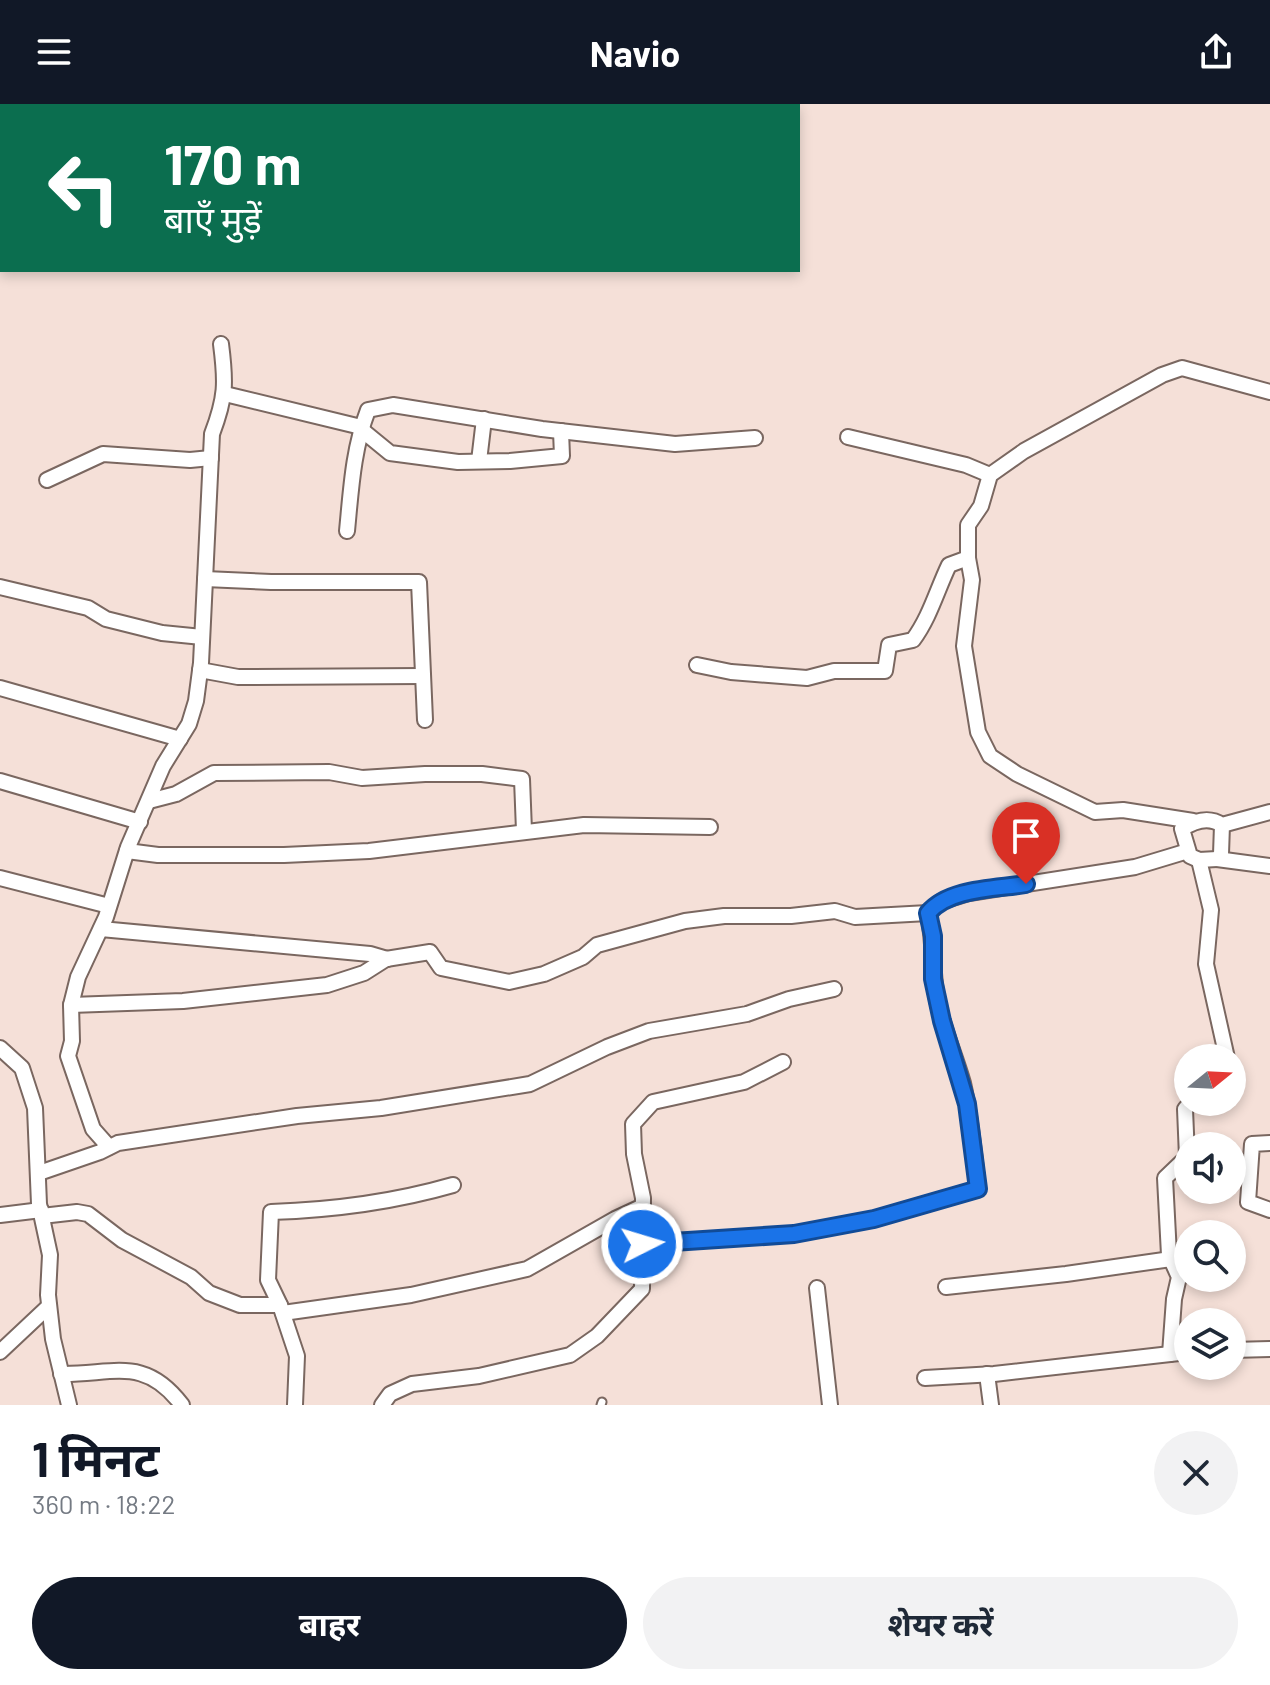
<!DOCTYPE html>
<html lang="hi">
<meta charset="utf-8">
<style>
:root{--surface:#fff;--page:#f2f2f3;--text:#1f2937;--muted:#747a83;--accent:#111827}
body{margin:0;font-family:Barlow,"Noto Sans Devanagari",sans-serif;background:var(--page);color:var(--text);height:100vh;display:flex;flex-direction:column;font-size:30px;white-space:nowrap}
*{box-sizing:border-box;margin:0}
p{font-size:26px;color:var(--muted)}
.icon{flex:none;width:44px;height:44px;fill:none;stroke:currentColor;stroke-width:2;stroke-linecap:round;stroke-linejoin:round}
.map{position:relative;height:1301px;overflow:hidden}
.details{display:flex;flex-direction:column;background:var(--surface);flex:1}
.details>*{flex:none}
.banner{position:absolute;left:0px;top:0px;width:800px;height:168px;box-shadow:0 4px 12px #0003;background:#0b6e4f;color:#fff;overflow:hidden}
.needle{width:52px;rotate:72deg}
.fabs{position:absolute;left:1174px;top:940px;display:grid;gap:16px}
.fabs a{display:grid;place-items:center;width:72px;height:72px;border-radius:50%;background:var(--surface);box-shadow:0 4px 12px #0003;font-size:40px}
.pin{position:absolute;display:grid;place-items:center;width:68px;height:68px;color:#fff;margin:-82px -34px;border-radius:50% 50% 50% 0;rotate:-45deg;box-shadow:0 0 8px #0007}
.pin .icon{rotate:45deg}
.me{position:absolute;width:88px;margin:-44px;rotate:85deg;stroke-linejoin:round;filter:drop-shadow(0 0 6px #0008)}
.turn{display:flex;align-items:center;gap:28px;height:168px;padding:0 32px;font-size:36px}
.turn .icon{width:104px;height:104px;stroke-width:2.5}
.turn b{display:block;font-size:56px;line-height:68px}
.round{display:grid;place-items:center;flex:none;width:84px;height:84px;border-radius:42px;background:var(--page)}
.summary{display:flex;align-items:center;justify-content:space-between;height:136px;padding:0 32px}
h1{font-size:48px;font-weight:700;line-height:60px;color:var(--accent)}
.action{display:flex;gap:16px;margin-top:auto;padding:16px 32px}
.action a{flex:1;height:92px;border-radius:48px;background:var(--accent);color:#fff;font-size:32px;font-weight:700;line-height:92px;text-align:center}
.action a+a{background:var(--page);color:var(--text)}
header{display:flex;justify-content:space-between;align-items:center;height:104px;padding:0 32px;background:var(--accent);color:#fff;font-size:36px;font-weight:700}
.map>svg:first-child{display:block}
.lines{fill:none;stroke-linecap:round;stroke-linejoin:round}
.lane-casing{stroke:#7a6760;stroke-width:11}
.street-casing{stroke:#7a6760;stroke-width:18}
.lane{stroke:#fff;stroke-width:7}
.street{stroke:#fff;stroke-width:14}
.route-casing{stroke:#114b97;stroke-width:20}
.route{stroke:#1a73e8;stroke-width:14}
</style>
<header><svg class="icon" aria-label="menu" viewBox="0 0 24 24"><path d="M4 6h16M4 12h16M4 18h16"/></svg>Navio<svg class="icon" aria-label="share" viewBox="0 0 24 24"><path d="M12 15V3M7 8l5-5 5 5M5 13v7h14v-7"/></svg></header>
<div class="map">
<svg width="1270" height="1301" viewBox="0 0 1270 1301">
<rect width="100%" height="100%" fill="#f5e0d8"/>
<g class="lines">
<g class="lane-casing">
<path id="lane" d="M601 1301 602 1298"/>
</g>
<g class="street-casing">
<g id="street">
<path d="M225 290 357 322 390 349 458 358 510 357 562 352 561 327"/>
<path d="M848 333 966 361 990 371"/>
<path d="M479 357 484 315"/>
<path d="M47 376 103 350 190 356 211 354"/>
<path d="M347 427C351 386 353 345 368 306L393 301 542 325 675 340 755 334"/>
<path d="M205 475 271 478H419L425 616"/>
<path d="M0 483 88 504 106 515 162 529 202 533"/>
<path d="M697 561 731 568 807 574 834 567H885L889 541 913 536C930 513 937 486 949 461L968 454"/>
<path d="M200 566 238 573 423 572"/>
<path d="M0 584 180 635"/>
<path d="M0 677 140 718"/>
<path d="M149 697 176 690 214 669 329 668 362 674 425 670H482L522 675 524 727"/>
<path d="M1193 717 1123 706 1095 708 1017 670 990 652 978 628 964 542 972 476 968 454V421L981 402 990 371 1024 347 1162 271 1182 264 1270 288"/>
<path d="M1222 721 1221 750 1217 755 1199 756 1190 752 1182 725C1194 717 1209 712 1222 721L1270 708"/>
<path d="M127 747 158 751H284L369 747 584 721 710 723"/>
<path d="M1217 755 1270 762"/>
<path d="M1199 756 1211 806 1206 860 1227 954"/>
<path d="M0 774 109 802"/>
<path d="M101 825 370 850 387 855"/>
<path d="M71 901 183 897 327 881 364 869 386 855 430 848 441 864 509 878 544 870 583 853 597 841 685 817 724 812H791L835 807 855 813 928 809 940 798 969 789 1135 763 1188 747"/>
<path d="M0 944 22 964 35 1004 39 1100 50 1151 48 1191 53 1235 69 1301"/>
<path d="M1270 1039 1252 1040 1248 1098 1270 1106"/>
<path d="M109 1043 93 1025 68 952 72 937 71 901 78 873 106 813 128 743 163 662 189 620 196 597 201 559 212 330C226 293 226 279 221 240"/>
<path d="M39 1069 100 1048 118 1039 297 1012 381 1004 530 980 607 943 649 927 747 910 789 895 834 885"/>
<path d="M0 1111 41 1106"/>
<path d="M42 1112 77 1108 88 1110 122 1136 191 1173 209 1189 240 1201H280"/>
<path d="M642 1140 794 1130 874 1115 978 1085C974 1049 971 1014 963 979 955 951 943 924 937 896 932 867 934 838 928 809"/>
<path d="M946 1183 1066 1170 1171 1155"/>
<path d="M817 1184 830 1301"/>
<path d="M283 1209 411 1191 527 1165 615 1115 643 1102"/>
<path d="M1232 1246 1270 1245"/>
<path d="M0 1248 49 1202"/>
<path d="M1170 1250 1174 1195 1179 1173 1169 1151 1165 1074 1187 1053 1185 1005 1191 998"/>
<path d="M61 1270C113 1271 144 1251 182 1301"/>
<path d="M987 1270 991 1301"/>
<path d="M925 1274 994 1270 1188 1248"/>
<path d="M295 1301 297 1252 280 1201 268 1176 271 1108C332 1106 394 1098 453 1081"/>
<path d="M382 1301 390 1290 412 1280 479 1272 570 1251 597 1232 642 1185 643 1094 634 1050 633 1020 653 998 744 978 783 958"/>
</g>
</g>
<use href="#lane" class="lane"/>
<use href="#street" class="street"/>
</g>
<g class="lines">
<g class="route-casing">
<path id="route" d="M642 1140 794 1130 874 1115 978 1085 967 1000 942 917 933 875V832L928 809C949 784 995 785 1026 780"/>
</g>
<use href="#route" class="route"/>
</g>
</svg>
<div class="fabs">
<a><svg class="needle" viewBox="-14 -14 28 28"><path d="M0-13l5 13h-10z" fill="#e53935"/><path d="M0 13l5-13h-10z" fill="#747a83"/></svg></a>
<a><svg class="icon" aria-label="sound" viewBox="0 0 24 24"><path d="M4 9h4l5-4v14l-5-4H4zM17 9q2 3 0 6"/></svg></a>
<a><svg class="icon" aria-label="search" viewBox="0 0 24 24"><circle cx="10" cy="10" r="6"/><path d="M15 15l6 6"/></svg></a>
<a><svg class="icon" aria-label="layers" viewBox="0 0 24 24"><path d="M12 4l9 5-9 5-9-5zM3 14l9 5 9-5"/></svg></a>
</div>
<div class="pin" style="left:1026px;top:780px;background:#d93025"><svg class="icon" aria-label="arrive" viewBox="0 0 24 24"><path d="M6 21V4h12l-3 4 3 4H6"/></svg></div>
<svg class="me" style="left:642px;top:1140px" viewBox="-20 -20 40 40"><circle r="17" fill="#1a73e8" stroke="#fff" stroke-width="3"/><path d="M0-11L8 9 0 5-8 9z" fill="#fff"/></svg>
<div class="banner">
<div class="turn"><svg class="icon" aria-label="left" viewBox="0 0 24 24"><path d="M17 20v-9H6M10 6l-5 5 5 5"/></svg><div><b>170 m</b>बाएँ मुड़ें</div></div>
</div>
</div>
<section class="details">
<div class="summary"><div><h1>1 मिनट</h1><p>360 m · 18:22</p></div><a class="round"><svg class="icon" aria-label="close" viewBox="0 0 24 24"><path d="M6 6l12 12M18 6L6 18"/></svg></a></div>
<div class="action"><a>बाहर</a><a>शेयर करें</a></div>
</section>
